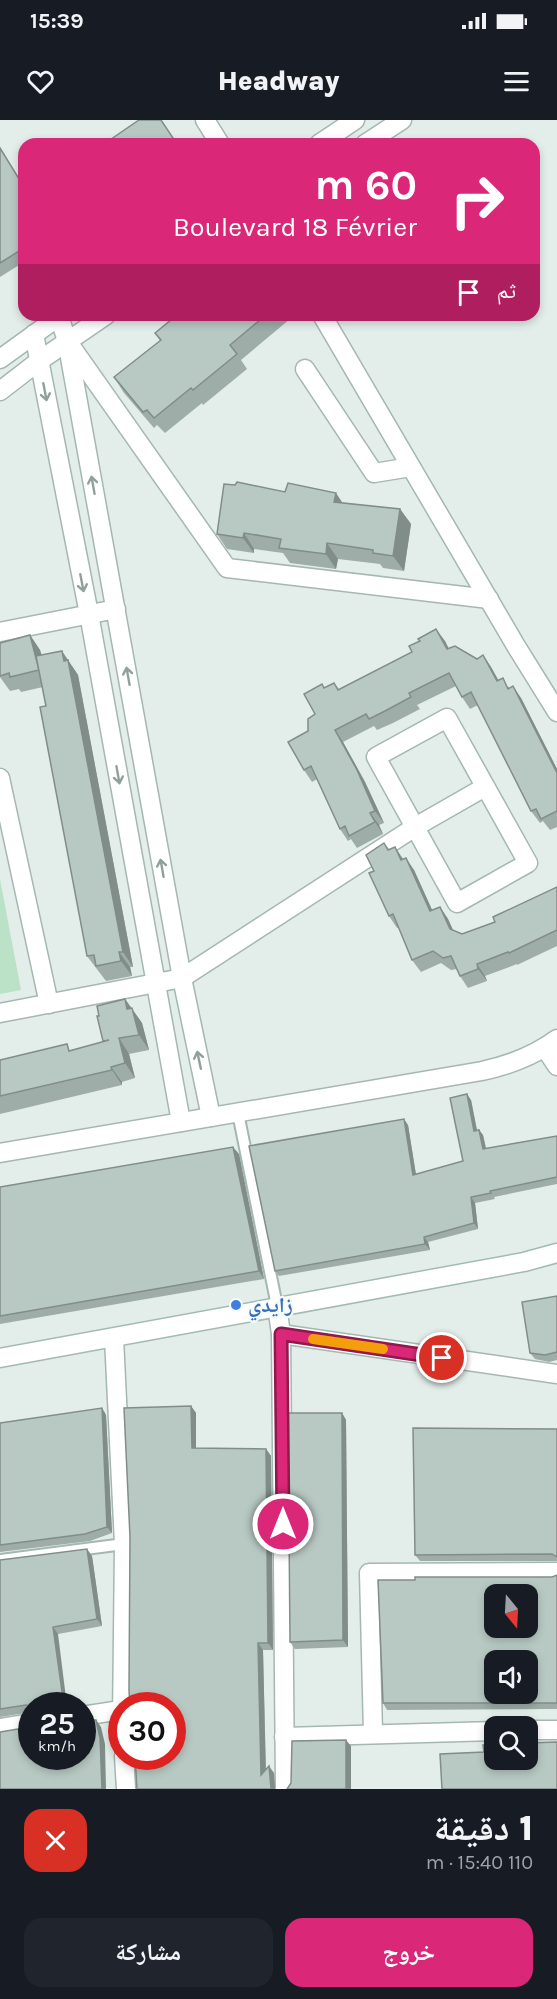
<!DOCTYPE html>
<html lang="ar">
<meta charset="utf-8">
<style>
:root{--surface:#171b24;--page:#20242c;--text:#f1f3f6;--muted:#9ea1a6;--accent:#db2777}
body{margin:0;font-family:Karla,"Noto Naskh Arabic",sans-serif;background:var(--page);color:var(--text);direction:rtl;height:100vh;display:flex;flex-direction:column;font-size:22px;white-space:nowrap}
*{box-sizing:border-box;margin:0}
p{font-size:20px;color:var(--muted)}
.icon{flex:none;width:33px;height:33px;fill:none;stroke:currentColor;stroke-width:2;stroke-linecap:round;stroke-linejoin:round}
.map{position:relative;height:1669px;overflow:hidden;direction:ltr}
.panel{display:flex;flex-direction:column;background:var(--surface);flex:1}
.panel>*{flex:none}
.hud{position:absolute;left:18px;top:18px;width:522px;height:183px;border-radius:18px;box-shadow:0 3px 9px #0003;direction:rtl;background:#db2777;color:#fff;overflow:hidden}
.needle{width:39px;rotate:162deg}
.fabs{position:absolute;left:484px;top:1464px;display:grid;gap:12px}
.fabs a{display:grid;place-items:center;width:54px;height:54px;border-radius:12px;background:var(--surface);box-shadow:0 3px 9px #0003;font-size:30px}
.speed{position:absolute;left:18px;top:1572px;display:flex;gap:12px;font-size:30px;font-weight:700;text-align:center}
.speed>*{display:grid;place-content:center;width:78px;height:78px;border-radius:50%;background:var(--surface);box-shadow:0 3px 9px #0003;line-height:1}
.speed small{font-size:15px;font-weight:400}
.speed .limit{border:9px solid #d22;background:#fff;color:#111}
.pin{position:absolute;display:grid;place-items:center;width:51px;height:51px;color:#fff;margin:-26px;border:3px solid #fff;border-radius:50%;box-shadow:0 2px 6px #0007}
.me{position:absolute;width:66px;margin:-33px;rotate:0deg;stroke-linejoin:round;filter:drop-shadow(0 0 4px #0008)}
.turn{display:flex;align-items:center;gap:21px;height:126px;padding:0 24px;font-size:27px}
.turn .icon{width:78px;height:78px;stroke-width:2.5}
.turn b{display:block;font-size:42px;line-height:51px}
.then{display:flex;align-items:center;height:57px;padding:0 24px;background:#0003;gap:12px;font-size:22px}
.round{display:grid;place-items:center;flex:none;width:63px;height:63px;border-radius:18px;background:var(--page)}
.overview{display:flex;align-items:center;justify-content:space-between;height:102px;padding:0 24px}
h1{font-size:36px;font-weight:800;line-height:45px}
.primary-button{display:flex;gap:12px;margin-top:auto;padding:12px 24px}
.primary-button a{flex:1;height:69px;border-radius:18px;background:var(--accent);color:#fff;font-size:24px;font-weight:800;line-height:69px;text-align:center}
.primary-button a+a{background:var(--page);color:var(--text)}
.status{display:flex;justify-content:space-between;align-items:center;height:42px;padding:0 30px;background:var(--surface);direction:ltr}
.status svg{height:16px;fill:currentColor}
header{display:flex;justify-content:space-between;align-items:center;height:78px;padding:0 24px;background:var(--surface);font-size:27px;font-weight:800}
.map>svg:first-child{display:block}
.green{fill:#bbe1c7}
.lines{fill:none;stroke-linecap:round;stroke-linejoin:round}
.service-casing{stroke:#a5b7b2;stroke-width:14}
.minor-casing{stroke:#a5b7b2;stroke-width:21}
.tertiary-casing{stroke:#a5b7b2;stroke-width:21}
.secondary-casing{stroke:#a1bbb3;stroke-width:21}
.service{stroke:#fff;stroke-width:10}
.minor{stroke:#fff;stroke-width:18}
.tertiary{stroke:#fff;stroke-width:18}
.secondary{stroke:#fff;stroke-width:18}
.wall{fill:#9eada8}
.shaded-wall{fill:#818d88}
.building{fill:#b8c9c3;stroke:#818d88;stroke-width:1.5;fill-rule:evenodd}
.oneway{stroke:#90a09c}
.route-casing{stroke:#8e194d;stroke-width:15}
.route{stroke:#db2777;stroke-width:10}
.slow{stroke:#f59e0b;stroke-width:10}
.shop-dot{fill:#3f7fe0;stroke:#f4faf8;stroke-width:2}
.labels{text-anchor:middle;stroke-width:4.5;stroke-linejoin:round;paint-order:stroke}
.shop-label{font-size:21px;font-weight:bold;fill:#366cbe;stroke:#f4faf8;text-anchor:start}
</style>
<div class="status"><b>15:39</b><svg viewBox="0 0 49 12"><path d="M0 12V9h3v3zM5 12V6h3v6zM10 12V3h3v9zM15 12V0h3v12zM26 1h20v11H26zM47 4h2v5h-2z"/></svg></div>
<header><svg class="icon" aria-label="menu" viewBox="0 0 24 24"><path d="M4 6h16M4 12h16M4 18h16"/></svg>Headway<svg class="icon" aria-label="heart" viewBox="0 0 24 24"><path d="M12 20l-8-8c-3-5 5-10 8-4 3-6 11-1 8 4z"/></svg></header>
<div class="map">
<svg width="557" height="1669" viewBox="0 0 557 1669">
<rect width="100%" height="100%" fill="#e3eeea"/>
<path class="green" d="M0 759 21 870 0 874Z"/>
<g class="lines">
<g class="service-casing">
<g id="service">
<path d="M238 993 277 1186"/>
<path d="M0 1440 124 1424"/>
</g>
</g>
<g class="minor-casing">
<g id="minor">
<path d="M205 0 220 24"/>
<path d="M322 195 516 526 557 592"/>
<path d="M59 196 67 221 182 858 211 997"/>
<path d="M34 214 89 494 181 1002"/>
<path d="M70 225 227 448 489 479"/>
<path d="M305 249 374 353 411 347"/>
<path d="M0 512 116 489"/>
<path d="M447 598 528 743 457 783 376 637Z"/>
<path d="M0 658 49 884"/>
<path d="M0 893 182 858 415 707 485 667"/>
<path d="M545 928 557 946"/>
<path d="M0 1033 482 951C510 945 534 936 557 919"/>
<path d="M277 1186 281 1214 285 1669"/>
<path d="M281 1214 557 1254"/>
<path d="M114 1218 124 1424 122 1600"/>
<path d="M82 1596 121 1590"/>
<path d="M0 1608 32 1603"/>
<path d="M528 1610H557"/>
<path d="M373 1613 369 1453 557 1452"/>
<path d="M284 1617 495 1611"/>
<path d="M124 1636 126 1669"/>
</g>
</g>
<g class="tertiary-casing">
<g id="tertiary">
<path d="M319 24 355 0"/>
<path d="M365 24 402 0"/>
<path d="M0 239 61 195"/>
<path d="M0 271 39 241 106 195"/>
</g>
</g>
<g class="secondary-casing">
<path id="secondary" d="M0 1238 524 1142 557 1133"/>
</g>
<use href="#service" class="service"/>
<use href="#minor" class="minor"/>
<use href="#tertiary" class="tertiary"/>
<use href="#secondary" class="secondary"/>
</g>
<g class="wall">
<path d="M0 28 24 66V142L0 157Z"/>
<path d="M177 195H287L290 199 241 240 247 249 203 285 202 283 165 313 157 305 154 308 124 273 114 257 160 221 155 213Z"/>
<path d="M343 383 400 389 411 404 404 451 383 448 380 444 338 439 336 449 290 443 283 433 254 429V433L227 429 217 414Z"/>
<path d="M30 515 40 530 42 535 72 546 78 555 133 847H130L132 856 106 861 87 836 43 567 21 572 19 569 10 571 0 557V523Z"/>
<path d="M445 521 448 528 477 539 483 535 491 547 498 560 510 568 521 578 557 649V707L550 710 543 701 540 703 531 691 478 585 470 589 462 577 456 566 417 585 420 589 393 603 377 610 374 606 343 622 365 662 384 703 379 705 383 714 357 728 351 719 348 721 340 709 317 659 312 662 304 650 308 611 324 568 334 563 339 569Z"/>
<path d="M384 723 389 729 403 739 414 750 432 790 440 787 448 799 453 810 462 814 495 802 557 767V826L517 845V844L485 856 487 861 468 868 460 856 457 849 451 850 441 843 421 852 412 840 399 807 397 808 389 796 374 751Z"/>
<path d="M125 879 142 903 149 930 129 934 135 958 122 962V965L0 994V940L71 930 103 922 99 896Z"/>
<path d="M471 980 477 1010H479L483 1015 486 1028 557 1016V1064L494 1077 495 1079 475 1083 478 1109 428 1122 430 1130 279 1156 275 1151 408 1005 416 1055 463 1041Z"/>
<path d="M239 1034 264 1159 0 1204V1067Z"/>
<path d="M557 1176V1240L549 1242 535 1239 530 1233Z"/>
<path d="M191 1286 196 1293V1328L266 1329 271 1336 273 1530H263L266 1650 274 1653 275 1669 130 1417Z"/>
<path d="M102 1288 106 1295 112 1413 90 1421 0 1432V1303Z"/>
<path d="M342 1293 346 1300 348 1527 295 1529 290 1522Z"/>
<path d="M557 1309V1441H420L415 1435Z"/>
<path d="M92 1436 102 1506 58 1514 32 1586V1592L0 1597V1440Z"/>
<path d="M557 1455V1589L387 1590 383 1583 552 1457Z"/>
</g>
<g class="shaded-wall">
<path d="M336 373 346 388 334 382Z"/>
<path d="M400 389 411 404 404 451 393 436Z"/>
<path d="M244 413 254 429V433L243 418Z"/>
<path d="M327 423 338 439 336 449 326 434Z"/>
<path d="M436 509 445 521 455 541 447 529Z"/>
<path d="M30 515 40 530 49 565 39 550Z"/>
<path d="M62 531 78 555 133 847 123 832Z"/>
<path d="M483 535 491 547 505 572 497 561Z"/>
<path d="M513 566 521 578 557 649V653Z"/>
<path d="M335 610 343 622 365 662 384 703 375 691Z"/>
<path d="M370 693 379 705 383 714 375 702Z"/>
<path d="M395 727 403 739 401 740Z"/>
<path d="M406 738 414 750 438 803 430 791Z"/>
<path d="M440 787 448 799 458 821 450 809Z"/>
<path d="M119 832 130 847 132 856 121 841Z"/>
<path d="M477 844 485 856 487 861 478 849Z"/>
<path d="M125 879 142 903 149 930 139 915 127 889Z"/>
<path d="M119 918 129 934 135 958 125 943Z"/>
<path d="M111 947 122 962V965L112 950Z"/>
<path d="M467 974 471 980 478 1016 474 1011Z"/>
<path d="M404 999 408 1005 417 1061 413 1055Z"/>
<path d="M479 1010 483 1015 487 1034 483 1029Z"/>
<path d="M233 1027 239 1034 264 1159 259 1151Z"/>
<path d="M471 1077 475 1083 478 1109 474 1103Z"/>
<path d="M424 1117 428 1122 430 1130 425 1124Z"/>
<path d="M191 1286 196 1293V1335L192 1328Z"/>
<path d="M102 1288 106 1295 112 1413 107 1407Z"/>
<path d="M342 1293 346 1300 348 1527 343 1520Z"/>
<path d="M266 1329 271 1336 273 1530 268 1523Z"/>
<path d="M87 1429 92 1436 102 1506 97 1499Z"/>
<path d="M53 1507 58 1514 67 1586H64Z"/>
<path d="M258 1523 263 1530 266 1662 261 1655Z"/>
<path d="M96 1600 101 1607 105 1624 106 1669H102Z"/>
<path d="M346 1620 351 1626V1669H346Z"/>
<path d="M269 1646 274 1653 275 1669H271Z"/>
</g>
<g class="building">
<path d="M139 0H161L177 24H104Z"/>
<path d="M0 28 24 67V128L0 143Z"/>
<path d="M177 195H266L230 225 237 234 193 270 191 268 154 298 147 290 143 292 114 257 161 220 155 213Z"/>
<path d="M237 362 285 372 288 363 336 373 334 382 400 389 393 436 373 433V430L327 423 326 434 279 428 281 419 244 413 243 418 217 414 224 364 235 365Z"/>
<path d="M436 509 447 529 455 526 477 539 483 535 497 561 503 558 508 569 513 566 557 653V691L541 699 536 689 531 691 471 572 462 577 449 553 409 573 411 577 385 591 369 599 366 594 335 610 357 650 375 691 370 693 375 702 349 716 345 706 340 709 311 646 304 650 288 622 308 611V599L315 594 304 574 322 564 324 568 334 563 338 570 412 532 409 526 420 521 418 519Z"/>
<path d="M30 515 39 550 10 557 9 553 0 556V523Z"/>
<path d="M62 531 64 541 68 540 123 832H119L121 841 96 846 94 835 87 836 40 587 46 586 36 536Z"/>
<path d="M384 723 388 730 395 727 401 740 406 738 430 791 440 787 450 809 462 814 495 802 493 797 557 767V810L509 833 508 832 477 844 478 849 460 856 451 836 443 838 433 831 412 840 393 794 389 796 369 753 374 751 366 735Z"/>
<path d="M125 879 127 889 132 888 139 915 119 918 125 943 111 947 112 950 0 976V940L67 924 69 931 109 920 103 921 97 896H99L97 886Z"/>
<path d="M467 974 474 1011 479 1010 483 1029 557 1016V1057L490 1071 491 1073 471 1077 474 1103 424 1117 425 1124 275 1151 249 1026 404 999 413 1055 463 1041 450 978Z"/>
<path d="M233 1027 259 1151 0 1196V1067Z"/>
<path d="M557 1176V1232L545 1235 530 1233 522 1182Z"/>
<path d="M191 1286 192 1328 266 1329 268 1523H258L261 1655 269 1646 271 1668 272 1669H137L135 1636H172V1586H130L129 1570 130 1417 124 1288Z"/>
<path d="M102 1288 107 1407 85 1414 0 1425V1303Z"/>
<path d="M288 1293H342L343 1520 290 1522Z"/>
<path d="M413 1308 557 1309V1437L552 1434 415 1435Z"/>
<path d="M87 1429 97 1499 53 1507 64 1586H32V1587L26 1585 0 1589V1440Z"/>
<path d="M557 1455V1583H383L378 1460H415V1457H552ZM495 1474H528V1508H495ZM495 1540H528V1574H495Z"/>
<path d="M82 1600H96L100 1618 102 1669H0V1612L30 1607 32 1606V1636H82Z"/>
<path d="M346 1620V1669H287L291 1663 292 1621Z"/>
<path d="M557 1622V1669H442L440 1634 484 1632 483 1625 495 1624V1640H528V1623Z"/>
</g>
<defs><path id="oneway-shaft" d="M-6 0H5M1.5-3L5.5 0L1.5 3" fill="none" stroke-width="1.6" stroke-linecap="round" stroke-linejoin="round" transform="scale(1.5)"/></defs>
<g class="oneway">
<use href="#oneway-shaft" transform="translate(45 272) rotate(79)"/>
<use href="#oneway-shaft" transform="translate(93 365) rotate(-100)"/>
<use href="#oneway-shaft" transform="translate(82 463) rotate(79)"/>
<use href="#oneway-shaft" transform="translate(128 556) rotate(-100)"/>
<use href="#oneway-shaft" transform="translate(118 655) rotate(80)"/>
<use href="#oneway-shaft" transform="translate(162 748) rotate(-100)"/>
<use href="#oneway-shaft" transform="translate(199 940) rotate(-102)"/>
</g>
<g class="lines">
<g class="route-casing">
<path id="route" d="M283 1404 281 1214 442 1238"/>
</g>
<use href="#route" class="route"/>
<path class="slow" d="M313 1219 383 1229"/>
</g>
<circle class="shop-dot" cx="236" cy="1185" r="6"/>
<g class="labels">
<g class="shop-label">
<text x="248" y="1192">زايدي</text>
</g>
</g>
</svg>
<div class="fabs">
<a><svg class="needle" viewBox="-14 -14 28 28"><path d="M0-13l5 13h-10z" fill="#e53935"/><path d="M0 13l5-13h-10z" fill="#9ea1a6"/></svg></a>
<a><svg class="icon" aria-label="sound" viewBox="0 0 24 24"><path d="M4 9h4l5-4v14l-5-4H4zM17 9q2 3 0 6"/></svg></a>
<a><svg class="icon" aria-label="search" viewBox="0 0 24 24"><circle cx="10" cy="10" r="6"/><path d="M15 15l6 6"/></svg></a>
</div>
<div class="speed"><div>25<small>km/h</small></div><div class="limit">30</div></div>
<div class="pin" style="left:442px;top:1238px;background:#d93025"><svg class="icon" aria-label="arrive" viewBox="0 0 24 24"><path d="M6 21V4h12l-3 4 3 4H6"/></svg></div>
<svg class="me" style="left:283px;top:1404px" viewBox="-20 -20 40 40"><circle r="17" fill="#db2777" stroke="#fff" stroke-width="3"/><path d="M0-11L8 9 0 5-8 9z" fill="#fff"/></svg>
<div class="hud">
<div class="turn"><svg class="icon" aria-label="right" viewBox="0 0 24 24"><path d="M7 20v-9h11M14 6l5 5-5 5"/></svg><div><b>60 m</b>Boulevard 18 Février</div></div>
<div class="then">ثم<svg class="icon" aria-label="arrive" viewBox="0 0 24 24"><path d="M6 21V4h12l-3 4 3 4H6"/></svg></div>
</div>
</div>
<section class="panel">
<div class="overview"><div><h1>1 دقيقة</h1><p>110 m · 15:40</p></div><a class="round" style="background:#d93025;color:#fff"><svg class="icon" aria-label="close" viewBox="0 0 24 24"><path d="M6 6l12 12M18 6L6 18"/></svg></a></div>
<div class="primary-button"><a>خروج</a><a>مشاركة</a></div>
</section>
